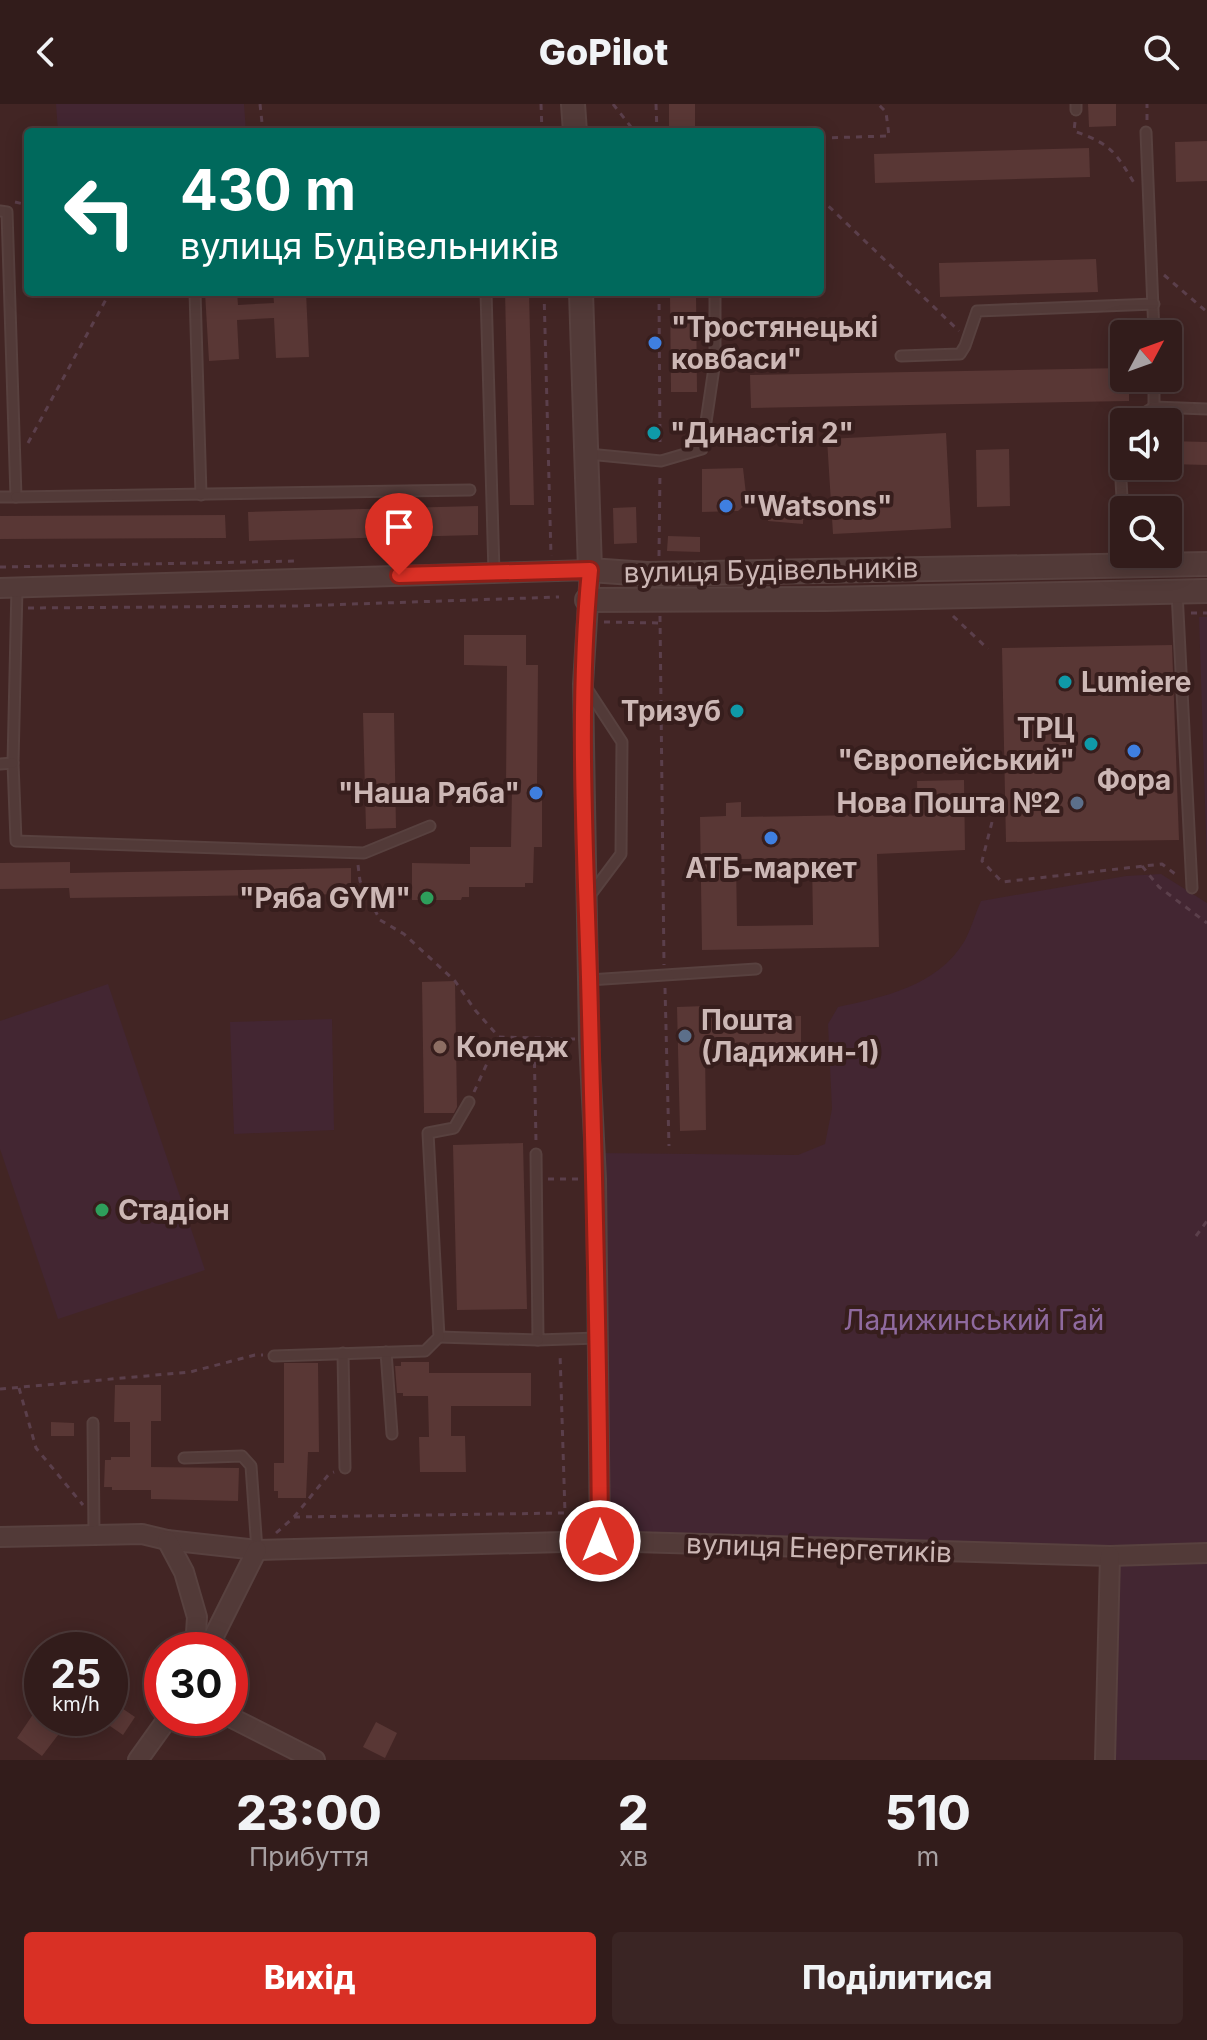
<!DOCTYPE html>
<html lang="uk">
<meta charset="utf-8">
<style>
:root{--surface:#321c1b;--page:#3a2524;--text:#f1f3f6;--muted:#a8a1a3;--line:#4d3a3a;--accent:#d93025}
body{margin:0;font-family:Inter,sans-serif;background:var(--page);color:var(--text);height:100vh;display:flex;flex-direction:column;font-size:30px;white-space:nowrap}
*{box-sizing:border-box;margin:0}
p{font-size:26px;color:var(--muted)}
.icon{flex:none;width:44px;height:44px;fill:none;stroke:currentColor;stroke-width:2;stroke-linecap:round;stroke-linejoin:round}
.map{position:relative;height:1656px;overflow:hidden}
.drawer{display:flex;flex-direction:column;background:var(--surface);flex:1}
.drawer>*{flex:none}
.banner{position:absolute;left:24px;top:24px;width:800px;height:168px;border-radius:8px;box-shadow:0 4px 20px #0003,0 0 0 2px var(--line);background:#00695c;color:#fff;overflow:hidden}
.needle{width:52px;rotate:49deg}
.controls{position:absolute;left:1110px;top:216px;display:grid;gap:16px}
.controls a{display:grid;place-items:center;width:72px;height:72px;border-radius:8px;background:var(--surface);box-shadow:0 4px 20px #0003,0 0 0 2px var(--line);font-size:40px}
.speed{position:absolute;left:24px;top:1528px;display:flex;gap:16px;font-size:40px;font-weight:700;text-align:center}
.speed>*{display:grid;place-content:center;width:104px;height:104px;border-radius:50%;background:var(--surface);box-shadow:0 4px 20px #0003,0 0 0 2px var(--line);line-height:1}
.speed small{font-size:20px;font-weight:400}
.speed .limit{border:12px solid #d22;background:#fff;color:#111}
.pin{position:absolute;display:grid;place-items:center;width:68px;height:68px;color:#fff;margin:-82px -34px;border-radius:50% 50% 50% 0;rotate:-45deg;box-shadow:0 0 8px #0007}
.pin .icon{rotate:45deg}
.me{position:absolute;width:88px;margin:-44px;rotate:0deg;stroke-linejoin:round;filter:drop-shadow(0 0 6px #0008)}
.turn{display:flex;align-items:center;gap:28px;height:168px;padding:0 24px;font-size:36px}
.turn .icon{width:104px;height:104px;stroke-width:2.5}
.turn b{display:block;font-size:56px;line-height:68px}
.eta{display:flex;justify-content:space-evenly;align-items:center;height:136px;text-align:center}
.eta b{font-size:48px;font-weight:800;line-height:56px}
.button{display:flex;gap:16px;margin-top:auto;padding:16px 24px}
.button a{flex:1;height:92px;border-radius:8px;background:var(--accent);color:#fff;font-size:32px;font-weight:800;line-height:92px;text-align:center}
.button a+a{background:var(--page);color:var(--text)}
header{display:flex;justify-content:space-between;align-items:center;height:104px;padding:0 24px;background:var(--surface);font-size:36px;font-weight:800}
.map>svg:first-child{display:block}
.green{fill:#432632}
.building{fill:#593735;fill-rule:evenodd}
.lines{fill:none;stroke-linecap:round;stroke-linejoin:round}
.service-casing{stroke:#58413f;stroke-width:13}
.minor-casing{stroke:#58413f;stroke-width:22}
.tertiary-casing{stroke:#58413f;stroke-width:26}
.path{stroke:#5b3f4b;stroke-width:3;stroke-dasharray:6 6;stroke-linecap:butt}
.service{stroke:#523a38;stroke-width:9}
.minor{stroke:#523a38;stroke-width:18}
.tertiary{stroke:#523a38;stroke-width:22}
.route-casing{stroke:#8d1f18;stroke-width:20}
.route{stroke:#d93025;stroke-width:14}
.shop-dot{fill:#3f7fe0;stroke:#371e1d;stroke-width:3}
.culture-dot{fill:#0f9aa8;stroke:#371e1d;stroke-width:3}
.service-dot{fill:#5c6f8a;stroke:#371e1d;stroke-width:3}
.leisure-dot{fill:#2e9e5b;stroke:#371e1d;stroke-width:3}
.education-dot{fill:#8d6e63;stroke:#371e1d;stroke-width:3}
.labels{text-anchor:middle;stroke-width:8;stroke-linejoin:round;paint-order:stroke}
.poi-label{font-size:28px;font-weight:bold;fill:#ccb7b5;stroke:#371e1d;text-anchor:start}
.street-label{font-size:28px;fill:#ccb7b5;stroke:#371e1d}
.park-label{font-size:28px;fill:#8f6a9f;stroke:#371e1d}
</style>
<header><svg class="icon" aria-label="back" viewBox="0 0 24 24"><path d="M15 5l-7 7 7 7"/></svg>GoPilot<svg class="icon" aria-label="search" viewBox="0 0 24 24"><circle cx="10" cy="10" r="6"/><path d="M15 15l6 6"/></svg></header>
<div class="map">
<svg width="1207" height="1656" viewBox="0 0 1207 1656">
<rect width="100%" height="100%" fill="#422524"/>
<g class="green">
<path d="M56 0H244L246 28H58Z"/>
<path d="M1199 513H1207V761Z"/>
<path d="M1161 770 1207 799V1656H1105L1110 1453 600 1437 595 1049 798 1051 825 1040 832 1005 828 920 838 903C884 893 937 882 964 838 971 826 975 810 981 797L1126 772Z"/>
<path d="M108 880 205 1166 58 1215 0 1045V917Z"/>
<path d="M332 915 334 1026 234 1030 230 918Z"/>
</g>
<g class="building">
<rect x="669" y="0" width="26" height="28"/>
<path d="M1088 0H1116V22L1089 23Z"/>
<path d="M1207 37V77L1176 78 1175 38Z"/>
<path d="M1089 44 1090 73 875 79 874 50Z"/>
<path d="M1096 155 1098 188 940 193 939 159Z"/>
<path d="M205 188H237L238 201 274 199 273 188H306L309 253 276 254 274 214 237 216 239 255 209 257Z"/>
<path d="M505 188H529L534 401H510Z"/>
<path d="M670 188H696L697 288H671Z"/>
<path d="M1124 264V274H1129V297L751 304 750 271Z"/>
<path d="M946 329 951 424 833 430 827 335Z"/>
<path d="M1168 337 1207 338V361L1168 360Z"/>
<path d="M1009 345 1010 402 977 403 976 346Z"/>
<path d="M743 364 747 399 738 407 702 408V365Z"/>
<path d="M770 391 804 393 803 420 768 417Z"/>
<path d="M478 402V431L249 437 248 408Z"/>
<path d="M636 403 637 439 614 440 613 404Z"/>
<path d="M225 411 226 434 0 435V412Z"/>
<path d="M668 432 700 433V448L667 447Z"/>
<path d="M464 531H526V561H538L537 682H542V743H534L533 779H525V783H469V793H462L461 796H412V759L470 760V743H511L512 683H506L507 562 464 561Z"/>
<path d="M1172 541 1179 736 1006 738 1002 544Z"/>
<path d="M363 609H394L396 724 366 725Z"/>
<path d="M964 676 965 746 877 750 879 843 702 846 700 713 726 712V699L741 698V713L918 710 917 677ZM812 754 813 821 737 822 736 755Z"/>
<path d="M70 758V769L351 764V790L70 794 69 784 0 785V759Z"/>
<path d="M455 877 457 1003 454 1009H424L422 878Z"/>
<path d="M705 902V914L801 912V944L705 945 706 1026 680 1027 677 903Z"/>
<path d="M523 1039 527 1205 457 1206 453 1041Z"/>
<path d="M401 1258H429V1269H531V1302H451V1332H465L466 1368H420L419 1333H429L428 1292H403V1289H397L395 1262H401Z"/>
<path d="M284 1259H318L319 1348H308L306 1394H278V1387H274V1359H284Z"/>
<path d="M115 1281H161V1317H151V1363L239 1364 238 1397 151 1395V1386H112V1383H104L105 1356H111V1353H130V1318H114Z"/>
<path d="M51 1318 74 1319V1332H51Z"/>
<path d="M110 1596 135 1613 123 1631 110 1622Z"/>
<path d="M42 1597V1614H71L42 1652 17 1634Z"/>
<path d="M376 1618 397 1629 385 1654 363 1643Z"/>
</g>
<g class="lines">
<g class="service-casing">
<g id="service">
<path d="M1076 0V6"/>
<path d="M1146 28 1154 230"/>
<path d="M0 107 7 108 16 393H0"/>
<path d="M195 188 201 391"/>
<path d="M486 188 494 469"/>
<path d="M901 252 960 250 965 242 977 207 1154 200"/>
<path d="M1154 303V274"/>
<path d="M1130 318 1154 303 1207 305"/>
<path d="M1124 321 1118 325 1124 428"/>
<path d="M588 350 661 357 702 345 715 257V188"/>
<path d="M16 393 470 386"/>
<path d="M17 483 13 659 16 737 364 749 430 722"/>
<path d="M1177 488 1192 784"/>
<path d="M586 583 622 638 621 750 588 794"/>
<path d="M0 660 13 659"/>
<path d="M589 876 756 865"/>
<path d="M536 1050 538 1236 597 1234"/>
<path d="M439 1233 538 1236"/>
<path d="M386 1248 392 1330"/>
<path d="M343 1249 345 1364"/>
<path d="M274 1252 425 1247 439 1233 428 1029 454 1024 469 998"/>
<path d="M93 1319 94 1431"/>
<path d="M184 1354 242 1352 251 1362 257 1446"/>
</g>
</g>
<g class="minor-casing">
<g id="minor">
<path d="M0 484 590 466 583 580 589 936 596 1075 600 1437"/>
<path d="M0 1433 142 1430 167 1436 257 1446 600 1437 1110 1452 1207 1449"/>
<path d="M167 1436 184 1468 197 1513 195 1546"/>
<path d="M207 1546 257 1446"/>
<path d="M230 1613 315 1656"/>
<path d="M138 1656 168 1614"/>
<path d="M1105 1656 1110 1452"/>
</g>
</g>
<g class="tertiary-casing">
<g id="tertiary">
<path d="M573 0 575 28"/>
<path d="M581 188 590 466 647 470 1207 460"/>
<path d="M587 496 826 495 1207 487"/>
</g>
</g>
<g class="path">
<path d="M260 0 263 28"/>
<path d="M541 0 542 28"/>
<path d="M613 0 635 28"/>
<path d="M656 0 657 28"/>
<path d="M1147 16V0"/>
<path d="M1075 18 1074 27C1113 41 1115 48 1136 82"/>
<path d="M820 34 889 32 886 8 878 0"/>
<path d="M820 94 959 227"/>
<path d="M15 98 28 101"/>
<path d="M1164 171 1207 208"/>
<path d="M544 188 551 452"/>
<path d="M659 188 660 344"/>
<path d="M28 339 110 188"/>
<path d="M659 452 660 368"/>
<path d="M0 463 296 457"/>
<path d="M28 504 295 502 559 493"/>
<path d="M1191 509H1207"/>
<path d="M660 512 664 861"/>
<path d="M953 512 988 545"/>
<path d="M604 518 660 519"/>
<path d="M992 718 982 757 1002 778 1162 760 1179 773"/>
<path d="M358 761 360 777 380 816 404 830 455 877 475 906 499 933 575 935"/>
<path d="M1142 762 1159 783 1207 819"/>
<path d="M665 884 669 1042"/>
<path d="M534 934 536 1038"/>
<path d="M474 988 499 933"/>
<path d="M548 1075H580"/>
<path d="M1196 1132 1207 1117"/>
<path d="M19 1284 36 1344 83 1401"/>
<path d="M0 1285 190 1268 255 1251H263"/>
<path d="M294 1413 565 1409 560 1249"/>
<path d="M276 1429 294 1413 329 1370 334 1368"/>
</g>
<use href="#service" class="service"/>
<use href="#minor" class="minor"/>
<use href="#tertiary" class="tertiary"/>
</g>
<g class="lines">
<g class="route-casing">
<path id="route" d="M399 471 590 466C577 601 585 738 589 873 594 1061 599 1249 600 1437"/>
</g>
<use href="#route" class="route"/>
</g>
<g class="shop-dot">
<circle cx="655" cy="239" r="8"/>
<circle cx="726" cy="402" r="8"/>
<circle cx="1134" cy="647" r="8"/>
<circle cx="536" cy="689" r="8"/>
<circle cx="771" cy="734" r="8"/>
</g>
<g class="culture-dot">
<circle cx="654" cy="329" r="8"/>
<circle cx="1065" cy="578" r="8"/>
<circle cx="737" cy="607" r="8"/>
<circle cx="1091" cy="640" r="8"/>
</g>
<g class="service-dot">
<circle cx="1077" cy="699" r="8"/>
<circle cx="685" cy="932" r="8"/>
</g>
<g class="leisure-dot">
<circle cx="427" cy="794" r="8"/>
<circle cx="102" cy="1106" r="8"/>
</g>
<circle class="education-dot" cx="440" cy="943" r="8"/>
<g class="labels">
<g class="poi-label">
<text x="671" y="233">"Тростянецькі<tspan x="671" dy="32">ковбаси"</tspan></text>
<text x="670" y="339">"Династія 2"</text>
<text x="742" y="412">"Watsons"</text>
<text x="1081" y="588">Lumiere</text>
<text x="721" y="617" text-anchor="end">Тризуб</text>
<text x="1075" y="634" text-anchor="end">ТРЦ<tspan x="1075" dy="32">"Європейський"</tspan></text>
<text x="1134" y="686" text-anchor="middle">Фора</text>
<text x="520" y="699" text-anchor="end">"Наша Ряба"</text>
<text x="1061" y="709" text-anchor="end">Нова Пошта №2</text>
<text x="771" y="774" text-anchor="middle">АТБ-маркет</text>
<text x="411" y="804" text-anchor="end">"Ряба GYM"</text>
<text x="701" y="926">Пошта<tspan x="701" dy="32">(Ладижин-1)</tspan></text>
<text x="456" y="953">Коледж</text>
<text x="118" y="1116">Стадіон</text>
</g>
<g class="street-label">
<text transform="translate(771 466) rotate(-1)" y="10">вулиця Будівельників</text>
<text transform="translate(819 1444) rotate(2)" y="10">вулиця Енергетиків</text>
</g>
<g class="park-label">
<text x="974" y="1226">Ладижинський Гай</text>
</g>
</g>
</svg>
<div class="controls">
<a><svg class="needle" viewBox="-14 -14 28 28"><path d="M0-13l5 13h-10z" fill="#e53935"/><path d="M0 13l5-13h-10z" fill="#a8a1a3"/></svg></a>
<a><svg class="icon" aria-label="sound" viewBox="0 0 24 24"><path d="M4 9h4l5-4v14l-5-4H4zM17 9q2 3 0 6"/></svg></a>
<a><svg class="icon" aria-label="search" viewBox="0 0 24 24"><circle cx="10" cy="10" r="6"/><path d="M15 15l6 6"/></svg></a>
</div>
<div class="speed"><div>25<small>km/h</small></div><div class="limit">30</div></div>
<div class="pin" style="left:399px;top:471px;background:#d93025"><svg class="icon" aria-label="arrive" viewBox="0 0 24 24"><path d="M6 21V4h12l-3 4 3 4H6"/></svg></div>
<svg class="me" style="left:600px;top:1437px" viewBox="-20 -20 40 40"><circle r="17" fill="#d93025" stroke="#fff" stroke-width="3"/><path d="M0-11L8 9 0 5-8 9z" fill="#fff"/></svg>
<div class="banner">
<div class="turn"><svg class="icon" aria-label="left" viewBox="0 0 24 24"><path d="M17 20v-9H6M10 6l-5 5 5 5"/></svg><div><b>430 m</b>вулиця Будівельників</div></div>
</div>
</div>
<section class="drawer">
<div class="eta">
<div><b>23:00</b><p>Прибуття</p></div>
<div><b>2</b><p>хв</p></div>
<div><b>510</b><p>m</p></div>
</div>
<div class="button"><a>Вихід</a><a>Поділитися</a></div>
</section>
